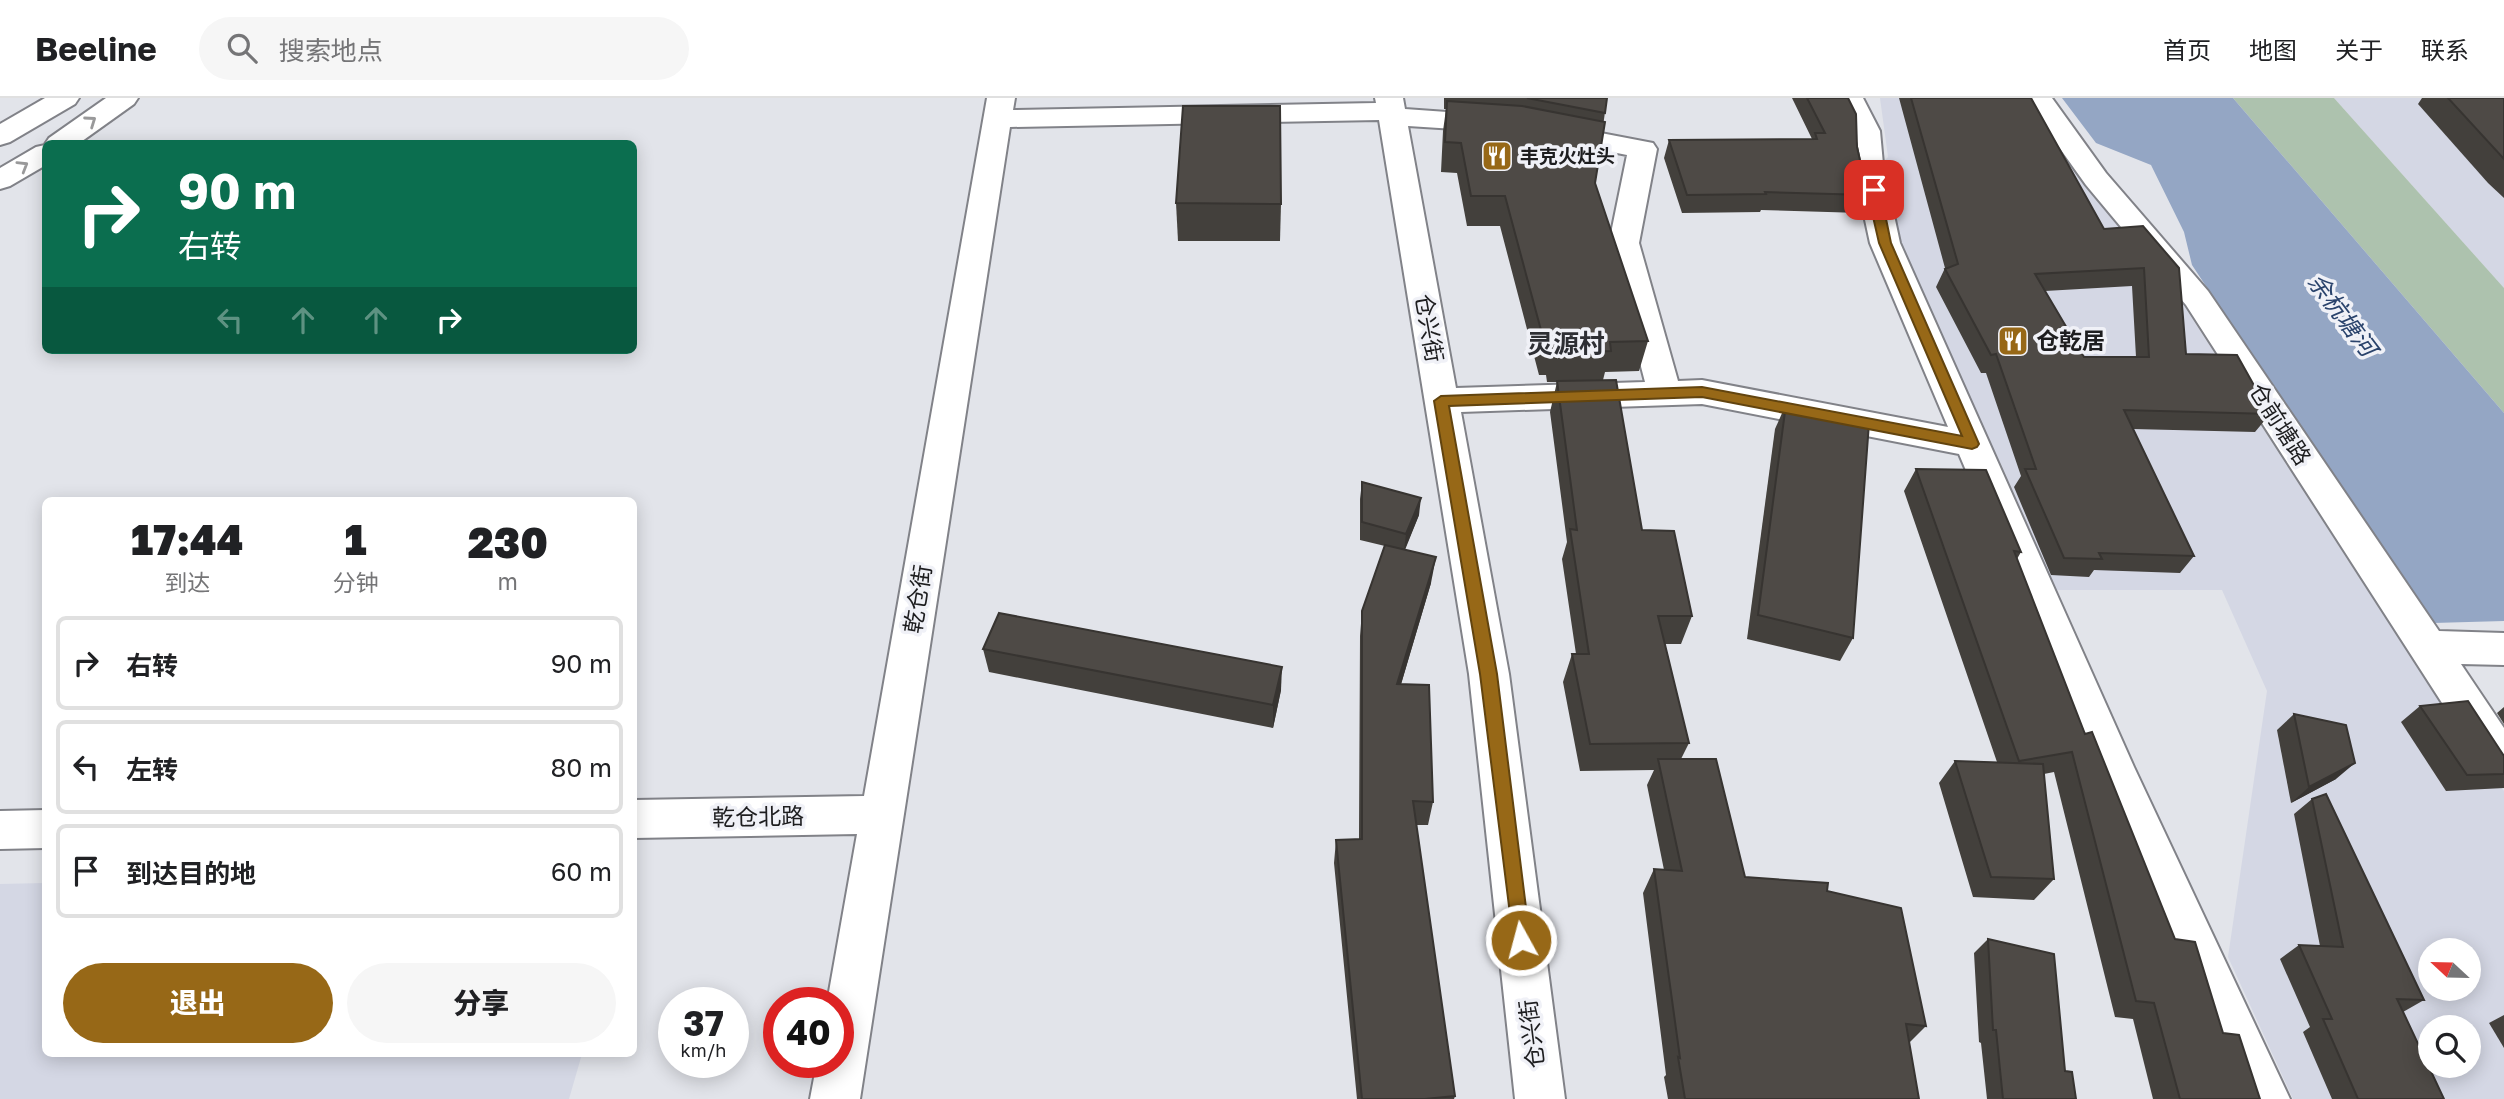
<!DOCTYPE html>
<html lang="zh">
<meta charset="utf-8">
<style>
:root{--surface:#fff;--page:#f6f6f6;--text:#202124;--muted:#757577;--line:#e0e0e0;--accent:#976817}
body{margin:0;font-family:"Golos Text","Noto Sans SC",sans-serif;background:var(--page);color:var(--text);height:100vh;display:flex;flex-direction:column;font-size:26px;white-space:nowrap}
*{box-sizing:border-box;margin:0}
p{font-size:23px;color:var(--muted)}
.icon{flex:none;width:38px;height:38px;fill:none;stroke:currentColor;stroke-width:2;stroke-linecap:round;stroke-linejoin:round}
.map{position:relative;flex:1;overflow:hidden}
.side{position:absolute;left:42px;top:399px;width:595px;height:560px;display:flex;flex-direction:column;background:var(--surface);border-radius:10px;box-shadow:0 4px 18px #0003}
.side>*{flex:none}
.hud{position:absolute;left:42px;top:42px;width:595px;height:214px;border-radius:10px;box-shadow:0 4px 18px #0003;background:#0b6e4f;color:#fff;overflow:hidden}
.needle{width:46px;rotate:292deg}
.tools{position:absolute;left:2418px;top:840px;display:grid;gap:14px}
.tools a{display:grid;place-items:center;width:63px;height:63px;border-radius:50%;background:var(--surface);box-shadow:0 4px 18px #0003;font-size:35px}
.speed{position:absolute;left:658px;top:889px;display:flex;gap:14px;font-size:35px;font-weight:700;text-align:center}
.speed>*{display:grid;place-content:center;width:91px;height:91px;border-radius:50%;background:var(--surface);box-shadow:0 4px 18px #0003;line-height:1}
.speed small{font-size:18px;font-weight:400}
.speed .limit{border:10px solid #d22;background:#fff;color:#111}
.pin{position:absolute;display:grid;place-items:center;width:60px;height:60px;color:#fff;margin:-30px;border-radius:14px;box-shadow:0 4px 10px #0006}
.me{position:absolute;width:77px;margin:-38px;rotate:353deg;stroke-linejoin:round;filter:drop-shadow(0 0 5px #0008)}
.turn{display:flex;align-items:center;gap:24px;height:147px;padding:0 21px;font-size:32px}
.turn .icon{width:91px;height:91px;stroke-width:2.5}
.turn b{display:block;font-size:49px;line-height:60px}
.lanes{display:flex;align-items:center;height:66px;padding:0 21px;background:#0003;justify-content:center;gap:35px;direction:ltr}
.lanes .off{opacity:.35}
.eta{display:flex;justify-content:space-evenly;align-items:center;height:119px;text-align:center}
.eta b{font-size:42px;font-weight:800;line-height:49px}
.action{display:flex;gap:14px;margin-top:auto;padding:14px 21px}
.action a{flex:1;height:80px;border-radius:42px;background:var(--accent);color:#fff;font-size:28px;font-weight:800;line-height:80px;text-align:center}
.action a+a{background:var(--page);color:var(--text)}
ul{padding:0;list-style:none}
li{display:flex;align-items:center;gap:21px;height:94px;margin:0 14px 10px;padding:0 7px;border:4px solid var(--line);border-radius:10px}
li div{flex:1}
li b{display:block;font-size:26px}
li em{font-style:normal}
header{display:flex;align-items:center;gap:42px;box-sizing:border-box;height:98px;padding:0 35px;background:var(--surface);border-bottom:2px solid var(--line)}
header strong{font-size:33px}
nav{display:flex;gap:38px;margin-inline-start:auto;font-size:24px}
.search{width:490px;height:63px;background:var(--page);display:flex;align-items:center;gap:18px;box-sizing:border-box;padding:0 24px;border-radius:38px;color:var(--muted);font-size:26px}
.map>svg:first-child{display:block}
.built{fill:#d4d7e4;fill-rule:evenodd}
.green{fill:#adc2ae}
.water{fill:#94a6c4}
.lines{fill:none;stroke-linecap:round;stroke-linejoin:round}
.minor-casing{stroke:#818288;stroke-width:4}
.major-casing{stroke:#818288;stroke-width:4}
.minor{fill:#fff;fill-rule:evenodd}
.major{fill:#fff;fill-rule:evenodd}
.wall{fill:#43403c;fill-rule:evenodd}
.shaded-wall{fill:#373431}
.building{fill:#4e4a46;stroke:#373431;stroke-width:2;fill-rule:evenodd}
.oneway{stroke:#99999a}
.route{fill:#976817;stroke:#62440f;stroke-width:2}
.labels{text-anchor:middle;stroke-width:7;stroke-linejoin:round;paint-order:stroke}
.far-poi-label{font-size:19px;font-weight:bold;fill:#1d1d1f;stroke:#f0f1f7;text-anchor:start}
.street-label{font-size:23px;fill:#1d1d1f;stroke:#f0f1f7}
.poi-label{font-size:23px;font-weight:bold;fill:#1d1d1f;stroke:#f0f1f7;text-anchor:start}
.water-label{font-size:24px;font-style:italic;fill:#2a436c;stroke:#f0f1f7}
.quarter-label{font-size:26px;font-weight:bold;fill:#2e2f34;stroke:#f0f1f7}
</style>
<header>
<strong>Beeline</strong>
<div class="search"><svg class="icon" aria-label="search" viewBox="0 0 24 24"><circle cx="10" cy="10" r="6"/><path d="M15 15l6 6"/></svg>搜索地点</div>
<nav><a>首页</a><a>地图</a><a>关于</a><a>联系</a></nav>
</header>
<div class="map">
<svg width="2504" height="1001" viewBox="0 0 2504 1001">
<rect width="100%" height="100%" fill="#e2e4ea"/>
<g class="built">
<path d="M1880 0H2021L2083 86 2181 203 2425 582 2504 693V1001H2293L2228 859 2267 593 2222 492H2030L1879 107 1875 72 1888 59ZM2431 852H2469V891H2431ZM2431 929H2469V968H2431Z"/>
<path d="M2334 0H2504V190Z"/>
<path d="M45 785 46 956H582L569 1001H0V786Z"/>
</g>
<path class="green" d="M2233 0H2334L2504 190V315Z"/>
<path class="water" d="M2062 0H2233L2504 315V523L2433 525 2393 471 2192 167 2184 134 2151 67 2096 45Z"/>
<g class="lines">
<g class="minor-casing">
<g id="minor">
<path d="M987 0H1015L1013 12 1376 5 1375 0H1403L1405 11 1517 19 1653 45 1657 51 1639 145 1678 283 1702 282 1948 329 1870 145 1853 66 1852 33 1835 0H1863L1880 33 1883 66 1900 145 2134 669 2290 1001H2240L2092 669 1959 356 1702 306 1461 314 1509 576 1565 1001H1515L1469 576 1379 22 1010 29 860 1001H810L817 964H838V905H827L857 736 634 740V702L864 698ZM1408 28 1517 35 1627 57 1609 145 1645 284 1456 290Z"/>
<path d="M2024 0H2052L2106 75 2208 193 2439 533 2504 535V567L2461 566 2504 630V683L2489 678 2186 207 2086 87Z"/>
<path d="M46 712V750L0 751V713Z"/>
</g>
</g>
<g class="major-casing">
<g id="major">
<path d="M45 0H79L75 6 10 44 0 47V26Z"/>
<path d="M106 0H138L134 6 78 46H46V67L10 88 0 91V70L36 49 45 47V46L49 40Z"/>
</g>
</g>
<use href="#minor" class="minor"/>
<use href="#major" class="major"/>
</g>
<g class="wall">
<path d="M1444 0H1607L1595 85 1648 243 1639 273 1605 274 1603 282 1642 432 1692 518 1681 546H1665L1689 645 1681 661 1745 779 1827 793 1926 928 1909 945 1919 1001H1668L1664 979 1666 977 1643 795 1654 771 1664 772 1647 687 1654 672 1580 673 1563 584 1572 556H1576L1562 461 1567 444 1550 314 1557 284H1547L1546 277H1539L1500 128H1467L1457 75 1441 74 1443 33 1446 11H1444Z"/>
<path d="M1792 0H1848L1868 97 1861 115 1761 112 1760 114 1682 115 1664 60 1669 42 1812 41Z"/>
<path d="M1899 0H2031L2104 131 2143 128 2186 256 2270 316 2255 334 2133 331 2194 458 2180 475 2094 472 2089 479 2051 477 2014 389 2021 378 1986 275H1981L1936 189 1945 170ZM2132 188 2136 259H2084L2045 193Z"/>
<path d="M2422 0H2504V100L2488 85 2418 6Z"/>
<path d="M1176 105 1281 106 1280 143H1178Z"/>
<path d="M1786 306 1853 540 1840 563 1747 541 1775 331Z"/>
<path d="M1916 371 2021 454 2017 461 2085 636 2175 841 2223 935 2260 1001H2153L2133 921 2115 919 2054 674 2044 676 2054 781 2034 802 1973 799 1939 685 1955 663 1997 664 1904 393Z"/>
<path d="M1362 384 1419 417 1405 452 1431 485 1401 586 1433 704 1428 727H1416L1455 998 1454 1001H1357L1334 765 1336 742 1359 741 1360 538 1362 513 1385 448 1360 442V401Z"/>
<path d="M983 551 1281 592 1273 630 989 574Z"/>
<path d="M2420 608 2504 658V690L2446 693 2401 624Z"/>
<path d="M2504 609V626L2497 615Z"/>
<path d="M2294 616 2336 681 2291 705 2277 632Z"/>
<path d="M2312 701 2424 902 2403 914 2444 1001H2332L2303 934 2310 929 2280 861 2299 847 2320 848 2294 716Z"/>
<path d="M1988 841 2065 973 2076 1001H1987L1981 945 1979 944 1974 855Z"/>
<path d="M2504 917V950L2489 925Z"/>
</g>
<g class="shaded-wall">
<path d="M1421 400 1419 417 1404 453 1406 436Z"/>
<path d="M1436 459 1431 485 1394 610 1397 586Z"/>
<path d="M1282 569 1281 592 1273 630V607Z"/>
<path d="M2355 665 2336 681 2291 705 2309 689Z"/>
</g>
<g class="building">
<path d="M1527 0H1607L1605 15Z"/>
<path d="M1807 0H1848L1856 16 1857 49 1868 97 1765 94 1766 96 1687 97 1669 42 1817 41 1815 35H1825Z"/>
<path d="M1911 0H2031L2104 131 2143 128 2179 170 2186 256 2237 257 2270 316 2124 312 2194 458 2099 455 2102 461 2064 460 2025 371H2036L1996 256 1991 257 1945 171 1958 166ZM2144 170 2149 259H2084L2035 176Z"/>
<path d="M2448 0H2504V61Z"/>
<path d="M1447 3 1522 8 1605 24 1595 85 1648 243 1610 244 1611 253 1553 255 1552 247H1545L1505 98H1471L1461 45 1445 44Z"/>
<path d="M1183 8H1280L1281 106 1176 105Z"/>
<path d="M1616 282 1642 432 1674 433 1692 518H1658L1689 645 1590 646 1572 556H1589L1570 431 1577 432 1557 283Z"/>
<path d="M1786 306 1869 325 1853 540 1758 517Z"/>
<path d="M1916 371 1986 372 2021 454 2014 453 2085 636 2092 634 2175 841 2195 844 2223 935 2239 937 2260 1001H2180L2154 905 2136 903 2072 654 2019 663Z"/>
<path d="M1362 384 1421 400 1406 436 1362 424Z"/>
<path d="M1385 447 1436 459 1397 586 1429 587 1433 704 1413 703 1455 998 1425 1001H1362L1336 742 1362 741V513Z"/>
<path d="M999 515 1282 569 1273 607 983 551Z"/>
<path d="M2468 603 2504 658V676L2467 677 2420 608Z"/>
<path d="M2294 616 2346 627 2355 665 2309 689Z"/>
<path d="M1658 661H1716L1745 779 1828 785 1827 793 1901 810 1926 928 1906 926 1919 1001H1685L1678 959 1680 960 1654 771 1682 773Z"/>
<path d="M1955 663 2043 666 2054 781 1991 779Z"/>
<path d="M2326 696 2424 902 2397 901 2444 1001H2358L2323 921H2332L2299 847 2343 849 2312 701Z"/>
<path d="M1988 841 2054 856 2065 973 2072 974 2076 1001H2003L1996 932H1993Z"/>
</g>
<defs><path id="oneway-chevron" d="M-2-3.5L2.5 0L-2 3.5" fill="none" stroke-width="1.6" stroke-linecap="round" stroke-linejoin="round" transform="scale(1.75)"/></defs>
<g class="oneway">
<use href="#oneway-chevron" transform="translate(91 23) rotate(-35)"/>
<use href="#oneway-chevron" transform="translate(23 68) rotate(-31)"/>
</g>
<path class="route" d="M1874 89 1880 92 1891 145 1979 346 1977 349 1972 351 1702 299 1449 308 1497 576 1530 842 1527 848 1521 850 1514 848 1480 576 1434 303 1441 298 1702 289 1962 338 1879 145 1867 92Z"/>
<defs>
<g id="restaurant-square" transform="scale(1.575)"><rect x="-9" y="-9" width="18" height="18" rx="4" fill="#976817" stroke="#f0f1f7"/><path d="M-5-6h1v4h1v-4h1v4h1v-4h1v5L-1.5 .5V6h-2V.5L-5-1ZM5-6V6H3V1.5H1.5Q1.5-4 5-6Z" fill="#fff"/></g>
</defs>
<g fill-rule="evenodd">
<use href="#restaurant-square" x="1497" y="58"/>
<use href="#restaurant-square" x="2013" y="243"/>
</g>
<g class="labels">
<g class="far-poi-label">
<text x="1520" y="65">丰克火灶头</text>
</g>
<g class="street-label">
<text transform="translate(1429 230) rotate(80)" y="8">仓兴街</text>
<text transform="translate(2280 326) rotate(57)" y="8">仓前塘路</text>
<text transform="translate(918 501) rotate(-81)" y="8">乾仓街</text>
<text transform="translate(758 719) rotate(-1)" y="8">乾仓北路</text>
<text transform="translate(1532 936) rotate(-97)" y="8">仓兴街</text>
</g>
<g class="poi-label">
<text x="2036" y="251">仓乾居</text>
</g>
<g class="water-label">
<text transform="translate(2342 217) rotate(53)" y="8">余杭塘河</text>
</g>
<g class="quarter-label">
<text x="1566" y="255">灵源村</text>
</g>
</g>
</svg>
<div class="tools">
<a><svg class="needle" viewBox="-14 -14 28 28"><path d="M0-13l5 13h-10z" fill="#e53935"/><path d="M0 13l5-13h-10z" fill="#757577"/></svg></a>
<a><svg class="icon" aria-label="search" viewBox="0 0 24 24"><circle cx="10" cy="10" r="6"/><path d="M15 15l6 6"/></svg></a>
</div>
<div class="speed"><div>37<small>km/h</small></div><div class="limit">40</div></div>
<div class="pin" style="left:1874px;top:92px;background:#d93025"><svg class="icon" aria-label="arrive" viewBox="0 0 24 24"><path d="M6 21V4h12l-3 4 3 4H6"/></svg></div>
<svg class="me" style="left:1521px;top:842px" viewBox="-20 -20 40 40"><circle r="17" fill="#976817" stroke="#fff" stroke-width="3"/><path d="M0-11L8 9 0 5-8 9z" fill="#fff"/></svg>
<div class="hud">
<div class="turn"><svg class="icon" aria-label="right" viewBox="0 0 24 24"><path d="M7 20v-9h11M14 6l5 5-5 5"/></svg><div><b>90 m</b>右转</div></div>
<div class="lanes"><svg class="icon off" aria-label="left" viewBox="0 0 24 24"><path d="M17 20v-9H6M10 6l-5 5 5 5"/></svg><svg class="icon off" aria-label="ahead" viewBox="0 0 24 24"><path d="M12 20V5M6 11l6-6 6 6"/></svg><svg class="icon off" aria-label="ahead" viewBox="0 0 24 24"><path d="M12 20V5M6 11l6-6 6 6"/></svg><svg class="icon" aria-label="right" viewBox="0 0 24 24"><path d="M7 20v-9h11M14 6l5 5-5 5"/></svg></div>
</div>
<section class="side">
<div class="eta">
<div><b>17:44</b><p>到达</p></div>
<div><b>1</b><p>分钟</p></div>
<div><b>230</b><p>m</p></div>
</div>
<ul>
<li><svg class="icon" aria-label="right" viewBox="0 0 24 24"><path d="M7 20v-9h11M14 6l5 5-5 5"/></svg><div><b>右转</b></div><em>90 m</em></li>
<li><svg class="icon" aria-label="left" viewBox="0 0 24 24"><path d="M17 20v-9H6M10 6l-5 5 5 5"/></svg><div><b>左转</b></div><em>80 m</em></li>
<li><svg class="icon" aria-label="arrive" viewBox="0 0 24 24"><path d="M6 21V4h12l-3 4 3 4H6"/></svg><div><b>到达目的地</b></div><em>60 m</em></li>
</ul>
<div class="action"><a>退出</a><a>分享</a></div>
</section>
</div>
